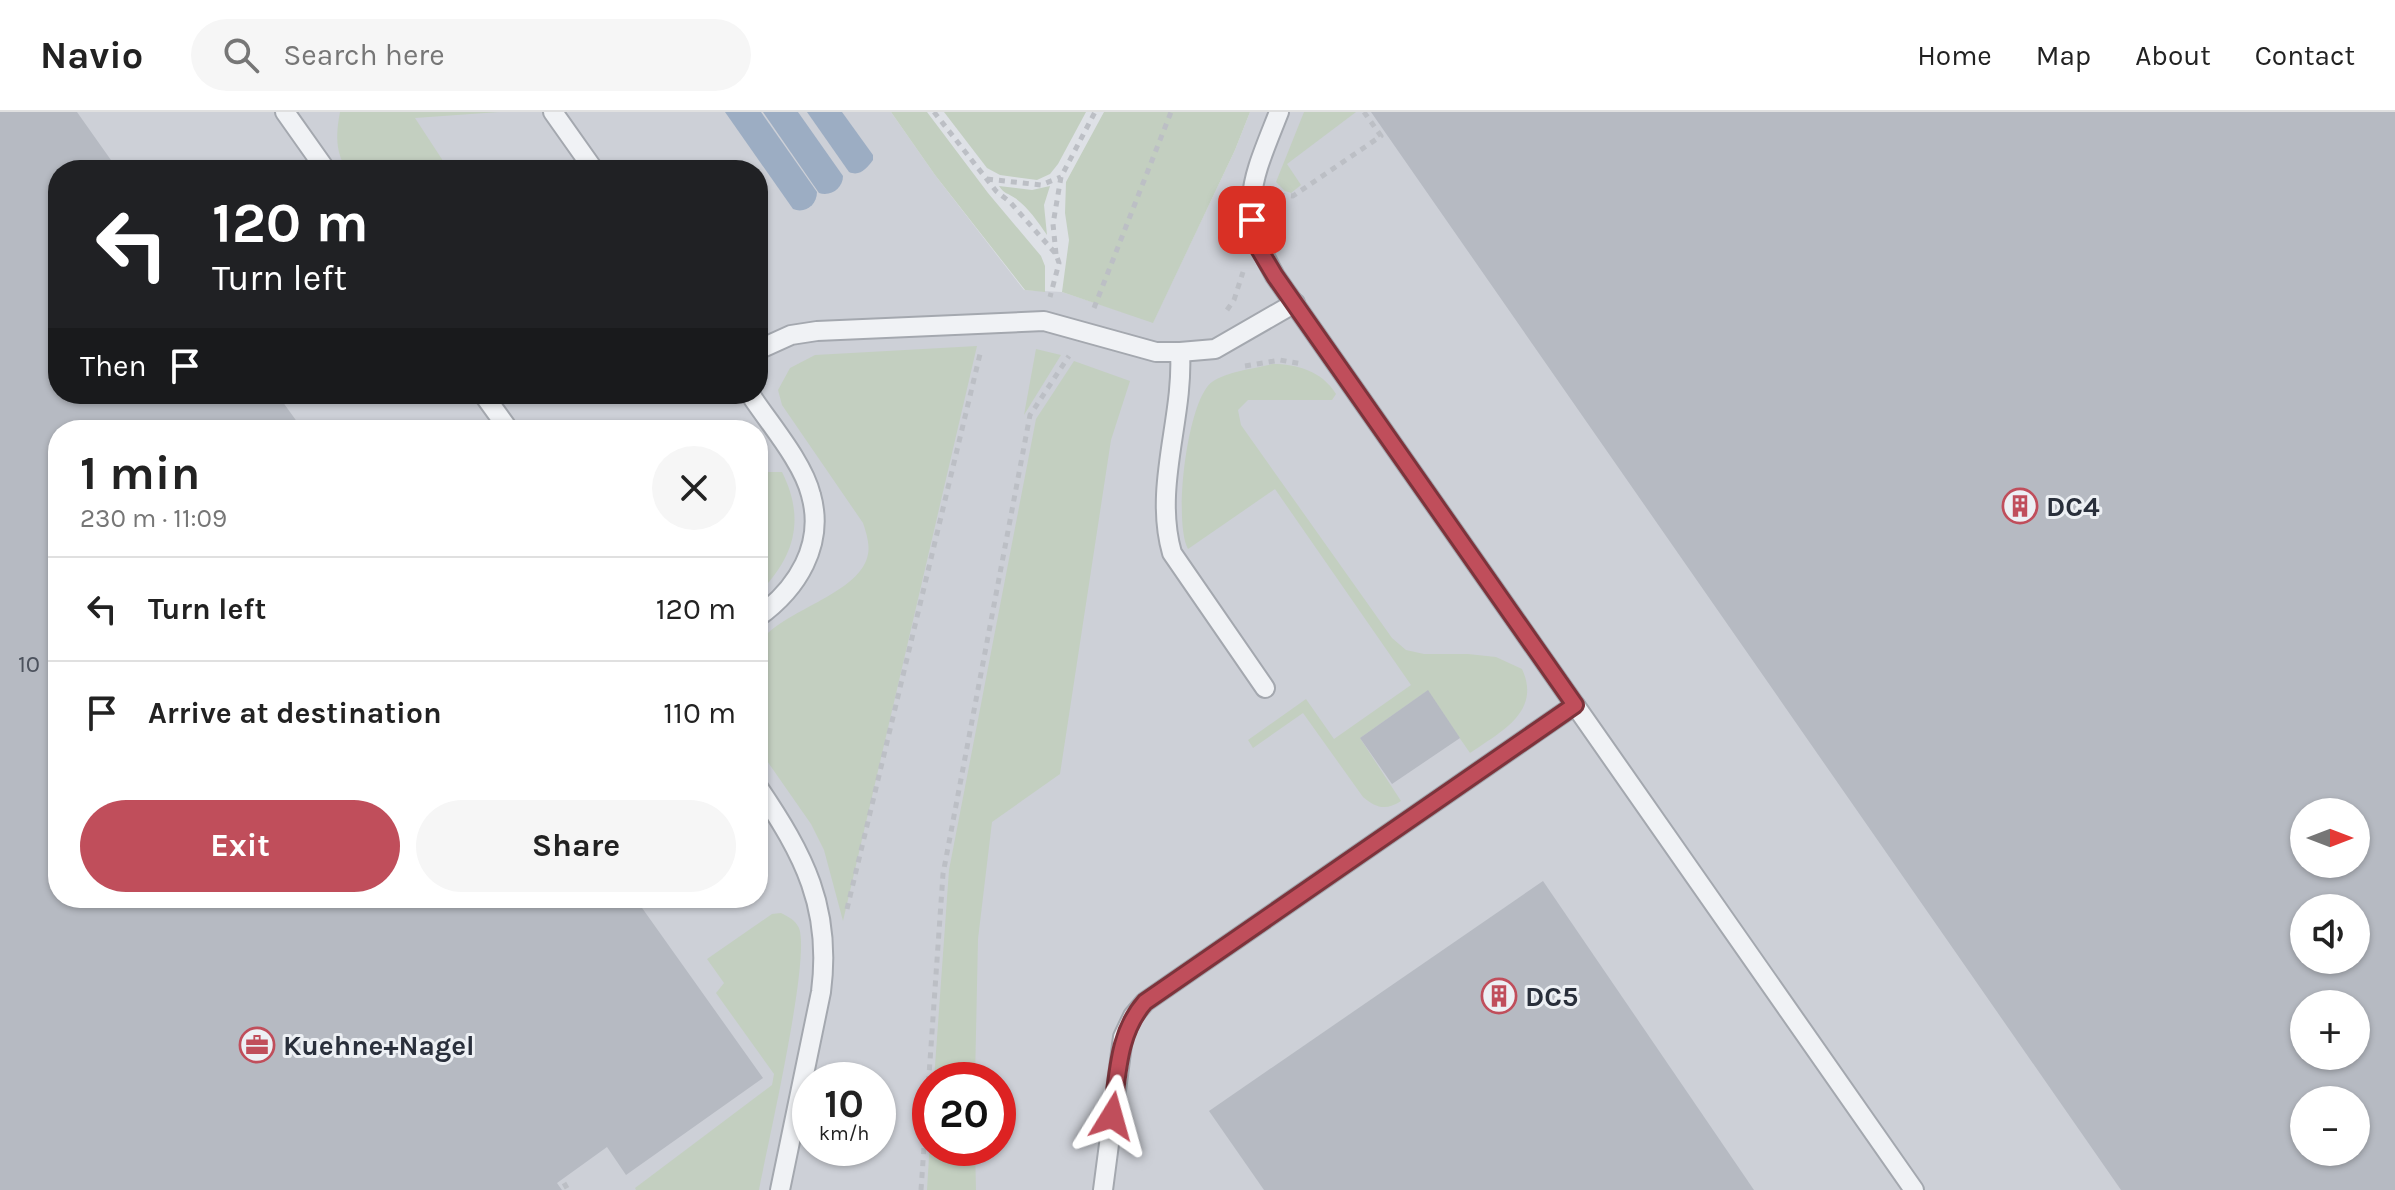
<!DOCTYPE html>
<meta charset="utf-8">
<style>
:root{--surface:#fff;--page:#f6f6f6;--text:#222;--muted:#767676;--line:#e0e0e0;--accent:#c04e5b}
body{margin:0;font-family:Karla,sans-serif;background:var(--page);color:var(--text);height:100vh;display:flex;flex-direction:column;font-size:30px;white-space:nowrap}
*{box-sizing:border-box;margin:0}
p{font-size:26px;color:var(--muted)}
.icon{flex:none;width:44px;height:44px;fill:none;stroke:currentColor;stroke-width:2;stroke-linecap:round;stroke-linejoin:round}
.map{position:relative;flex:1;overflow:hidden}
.panel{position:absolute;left:48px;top:308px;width:720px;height:488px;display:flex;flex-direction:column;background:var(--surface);border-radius:32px;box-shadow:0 2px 6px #0004}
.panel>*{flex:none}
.top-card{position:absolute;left:48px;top:48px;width:720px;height:244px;border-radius:32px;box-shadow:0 2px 6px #0004;background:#202124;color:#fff;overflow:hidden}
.needle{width:52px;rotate:90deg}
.tools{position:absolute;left:2290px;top:686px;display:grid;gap:16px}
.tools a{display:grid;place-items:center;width:80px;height:80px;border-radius:50%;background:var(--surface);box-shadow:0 2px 6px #0004;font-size:40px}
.speed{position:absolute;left:792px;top:950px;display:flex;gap:16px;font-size:40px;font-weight:700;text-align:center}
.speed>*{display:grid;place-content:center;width:104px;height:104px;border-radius:50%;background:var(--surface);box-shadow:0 2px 6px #0004;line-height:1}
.speed small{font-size:20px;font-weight:400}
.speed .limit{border:12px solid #d22;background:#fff;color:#111}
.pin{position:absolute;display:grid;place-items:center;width:68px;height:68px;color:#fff;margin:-34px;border-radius:16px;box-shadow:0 4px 12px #0006}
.me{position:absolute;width:88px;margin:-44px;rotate:8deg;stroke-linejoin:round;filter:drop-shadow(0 0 6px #0008)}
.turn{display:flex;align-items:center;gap:28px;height:168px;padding:0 32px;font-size:36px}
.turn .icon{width:104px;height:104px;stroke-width:2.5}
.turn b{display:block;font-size:56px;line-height:68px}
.then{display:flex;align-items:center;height:76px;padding:0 32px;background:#0003;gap:16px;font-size:30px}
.round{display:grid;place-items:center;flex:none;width:84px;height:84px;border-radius:42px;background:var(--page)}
.head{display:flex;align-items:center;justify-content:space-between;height:136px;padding:0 32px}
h1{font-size:48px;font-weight:700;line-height:60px}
.cta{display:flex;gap:16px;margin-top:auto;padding:16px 32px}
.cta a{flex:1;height:92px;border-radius:48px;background:var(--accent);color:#fff;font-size:32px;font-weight:700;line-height:92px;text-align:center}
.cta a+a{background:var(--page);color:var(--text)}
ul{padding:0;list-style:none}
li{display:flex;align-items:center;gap:24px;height:104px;padding:0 32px;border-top:2px solid var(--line)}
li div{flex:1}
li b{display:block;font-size:30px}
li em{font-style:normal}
header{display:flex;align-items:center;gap:48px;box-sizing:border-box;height:112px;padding:0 40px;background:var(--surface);border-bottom:2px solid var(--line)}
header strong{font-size:38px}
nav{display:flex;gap:44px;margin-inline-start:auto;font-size:28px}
.search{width:560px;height:72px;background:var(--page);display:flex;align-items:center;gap:20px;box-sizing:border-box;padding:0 28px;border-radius:44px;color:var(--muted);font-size:30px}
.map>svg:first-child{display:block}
.built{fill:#cdd0d7;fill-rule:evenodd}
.green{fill:#c3cfc0}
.water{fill:#9cadc3}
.building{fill:#b6bac2;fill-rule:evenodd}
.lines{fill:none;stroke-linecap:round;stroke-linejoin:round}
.service-casing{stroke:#a4a8af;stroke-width:22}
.path{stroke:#bcbfc5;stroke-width:5;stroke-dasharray:6 6;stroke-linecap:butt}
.service{stroke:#f0f2f5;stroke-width:18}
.route-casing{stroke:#7d333b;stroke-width:20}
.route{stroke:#c04e5b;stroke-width:14}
.labels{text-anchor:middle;stroke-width:6;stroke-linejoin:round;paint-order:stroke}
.number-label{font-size:24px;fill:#4c525d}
.poi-label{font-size:28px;font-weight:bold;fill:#292f3b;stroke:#edf0f4;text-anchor:start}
</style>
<header>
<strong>Navio</strong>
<div class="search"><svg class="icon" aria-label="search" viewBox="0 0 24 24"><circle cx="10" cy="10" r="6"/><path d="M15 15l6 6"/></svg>Search here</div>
<nav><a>Home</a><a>Map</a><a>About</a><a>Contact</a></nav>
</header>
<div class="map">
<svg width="2395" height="1078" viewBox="0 0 2395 1078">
<rect width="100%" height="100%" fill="#dee1e6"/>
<path class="built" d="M0 0H891L935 63 1024 178 1062 180 1153 210 1235 38 1250 0H2395V1078H0ZM58 58H758V282H58ZM58 318H758V786H58ZM2304 700H2356V752H2304ZM2304 796H2356V848H2304ZM2304 892H2356V944H2304ZM810 968H878V1036H810ZM930 968H998V1036H930ZM2304 988H2356V1040H2304Z"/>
<g class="green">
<path d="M340 0H499L415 6 449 58H347C335 40 336 21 340 0Z"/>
<path d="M891 0H927L988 81 1041 144 1045 154V180L1025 178 935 63Z"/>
<path d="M944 0H1086L1058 52 1050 62 1037 68 1000 63 987 56Z"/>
<path d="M1104 0H1250L1235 38 1153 211 1062 180 1069 128 1065 101 1066 70Z"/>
<path d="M1304 0H1356L1287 52 1301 73 1291 81 1285 79 1276 70Z"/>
<path d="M999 74 1032 78 1050 74 1044 93 1047 123C1038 110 1028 95 1015 86 1008 81 1004 82 999 74Z"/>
<path d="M977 234 843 809 824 738 811 712 758 636V533C779 498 861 483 868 442 870 432 866 420 863 411L782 293 778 278 790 256 815 243Z"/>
<path d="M1036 237 1061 243 1024 303Z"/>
<path d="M1074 249 1130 269 1111 328 1060 662 992 710 978 827 975 968H934L949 758 1036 307Z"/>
<path d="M1272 252C1297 252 1322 259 1336 282L1332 288H1248L1238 298 1241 313 1392 526 1406 538 1424 542H1468L1496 545 1522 557C1542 600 1500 620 1470 641L1427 579 1360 626 1401 689C1386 699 1376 696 1363 685L1303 601 1253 636 1248 628 1306 587 1334 627 1411 573 1275 377 1188 437C1173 410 1187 288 1212 270 1228 259 1254 257 1272 252Z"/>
<path d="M758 360H782C806 408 794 446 758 482Z"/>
<path d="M781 801C789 805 795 808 799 816 811 846 767 1035 759 1078H636L635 1076 772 973 774 962 716 881 724 871 707 847 772 802Z"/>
<path d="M930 1028V1036H975L976 1078H927Z"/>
</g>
<g class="water">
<path d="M725 0H761L817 80C817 93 805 102 793 97Z"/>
<path d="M763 0H798L843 64C843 76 831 85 819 81Z"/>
<path d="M807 0H842L873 43V48C867 56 860 65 849 60Z"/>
</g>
<g class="building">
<path d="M0 0H77L118 58H58V282H277L303 318H58V786H635L763 966 626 1063 607 1035 557 1071 562 1078H0Z"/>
<path d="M1371 0H2395V1078H2121ZM2304 700H2356V752H2304ZM2304 796H2356V848H2304ZM2304 892H2356V944H2304ZM2304 988H2356V1040H2304Z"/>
<path d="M1428 578 1460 626 1392 672 1360 626Z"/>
<path d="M1543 769 1754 1078H1264L1209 999Z"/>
</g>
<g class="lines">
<g class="service-casing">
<g id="service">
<path d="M285 0 326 58"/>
<path d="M553 0 594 58"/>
<path d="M1279 0C1252 69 1236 95 1275 164L1914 1078"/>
<path d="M758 238 791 223 817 219 1044 209 1156 240H1180L1215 237 1295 191"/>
<path d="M1180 240C1184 306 1153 375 1172 441L1265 576"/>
<path d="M483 282 509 318"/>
<path d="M750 282C769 311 803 350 811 383 825 433 797 477 758 505"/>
<path d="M758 675C804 743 832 796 821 880L780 1078"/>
<path d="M1103 1078 1123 925 1133 904 1145 890 1575 593"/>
</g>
</g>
<g class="path">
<path d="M934 0 996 79 1010 90 1056 142 1059 151 1050 185"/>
<path d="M987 67 1041 73 1061 65"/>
<path d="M1279 83 1293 84 1381 24 1364 0"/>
<path d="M1056 142 1053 112 1061 65 1095 0"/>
<path d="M1094 196 1171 0"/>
<path d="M1227 198 1234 188 1243 160"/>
<path d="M1245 254 1280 248 1302 252"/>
<path d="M847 797 981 238"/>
<path d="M564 1071 568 1078"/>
<path d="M921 1078 943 762 1030 303 1069 244"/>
</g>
<use href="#service" class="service"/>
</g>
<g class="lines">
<g class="route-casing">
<path id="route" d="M1112 1004C1118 964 1117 922 1145 890L1575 593 1275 164 1259 137 1252 108"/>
</g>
<use href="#route" class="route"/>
</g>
<defs>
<g id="building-ring" transform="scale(1.8)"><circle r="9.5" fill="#edf0f4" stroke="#c04e5b" stroke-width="1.5"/><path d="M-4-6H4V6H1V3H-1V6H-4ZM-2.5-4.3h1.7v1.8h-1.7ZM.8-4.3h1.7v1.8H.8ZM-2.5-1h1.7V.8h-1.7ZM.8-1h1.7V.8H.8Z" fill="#c04e5b"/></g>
<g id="office-ring" transform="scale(1.8)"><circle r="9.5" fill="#edf0f4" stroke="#c04e5b" stroke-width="1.5"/><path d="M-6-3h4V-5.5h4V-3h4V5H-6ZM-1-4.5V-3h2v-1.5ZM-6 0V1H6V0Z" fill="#c04e5b"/></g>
</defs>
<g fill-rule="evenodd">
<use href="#building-ring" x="2020" y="394"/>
<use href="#building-ring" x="1499" y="884"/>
<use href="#office-ring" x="257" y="933"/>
</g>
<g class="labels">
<g class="number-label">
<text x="29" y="560">10</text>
</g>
<g class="poi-label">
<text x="2046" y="404">DC4</text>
<text x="1525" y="894">DC5</text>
<text x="283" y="943">Kuehne+Nagel</text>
</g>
</g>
</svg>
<div class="tools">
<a><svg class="needle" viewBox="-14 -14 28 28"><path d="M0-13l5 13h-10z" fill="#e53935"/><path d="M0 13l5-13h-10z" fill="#767676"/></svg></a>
<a><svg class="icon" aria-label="sound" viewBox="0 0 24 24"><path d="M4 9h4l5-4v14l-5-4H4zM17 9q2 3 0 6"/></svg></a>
<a>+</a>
<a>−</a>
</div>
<div class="speed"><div>10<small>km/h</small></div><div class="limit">20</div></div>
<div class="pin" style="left:1252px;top:108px;background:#d93025"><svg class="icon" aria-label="arrive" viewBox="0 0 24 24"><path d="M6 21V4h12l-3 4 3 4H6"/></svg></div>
<svg class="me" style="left:1112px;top:1004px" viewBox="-20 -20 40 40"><path d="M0-17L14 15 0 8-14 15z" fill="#c04e5b" stroke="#fff" stroke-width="4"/></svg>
<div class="top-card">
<div class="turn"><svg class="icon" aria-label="left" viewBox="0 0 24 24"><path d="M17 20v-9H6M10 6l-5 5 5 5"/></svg><div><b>120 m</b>Turn left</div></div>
<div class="then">Then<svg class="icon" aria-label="arrive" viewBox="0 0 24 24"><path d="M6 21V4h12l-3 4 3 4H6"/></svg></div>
</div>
<section class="panel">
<div class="head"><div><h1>1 min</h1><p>230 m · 11:09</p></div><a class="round"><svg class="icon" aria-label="close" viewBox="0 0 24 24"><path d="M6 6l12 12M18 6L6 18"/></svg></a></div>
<ul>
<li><svg class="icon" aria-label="left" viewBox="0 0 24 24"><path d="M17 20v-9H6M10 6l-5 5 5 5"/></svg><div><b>Turn left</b></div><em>120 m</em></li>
<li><svg class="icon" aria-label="arrive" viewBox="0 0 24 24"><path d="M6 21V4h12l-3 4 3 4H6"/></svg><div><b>Arrive at destination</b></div><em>110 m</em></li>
</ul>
<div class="cta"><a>Exit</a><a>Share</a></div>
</section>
</div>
